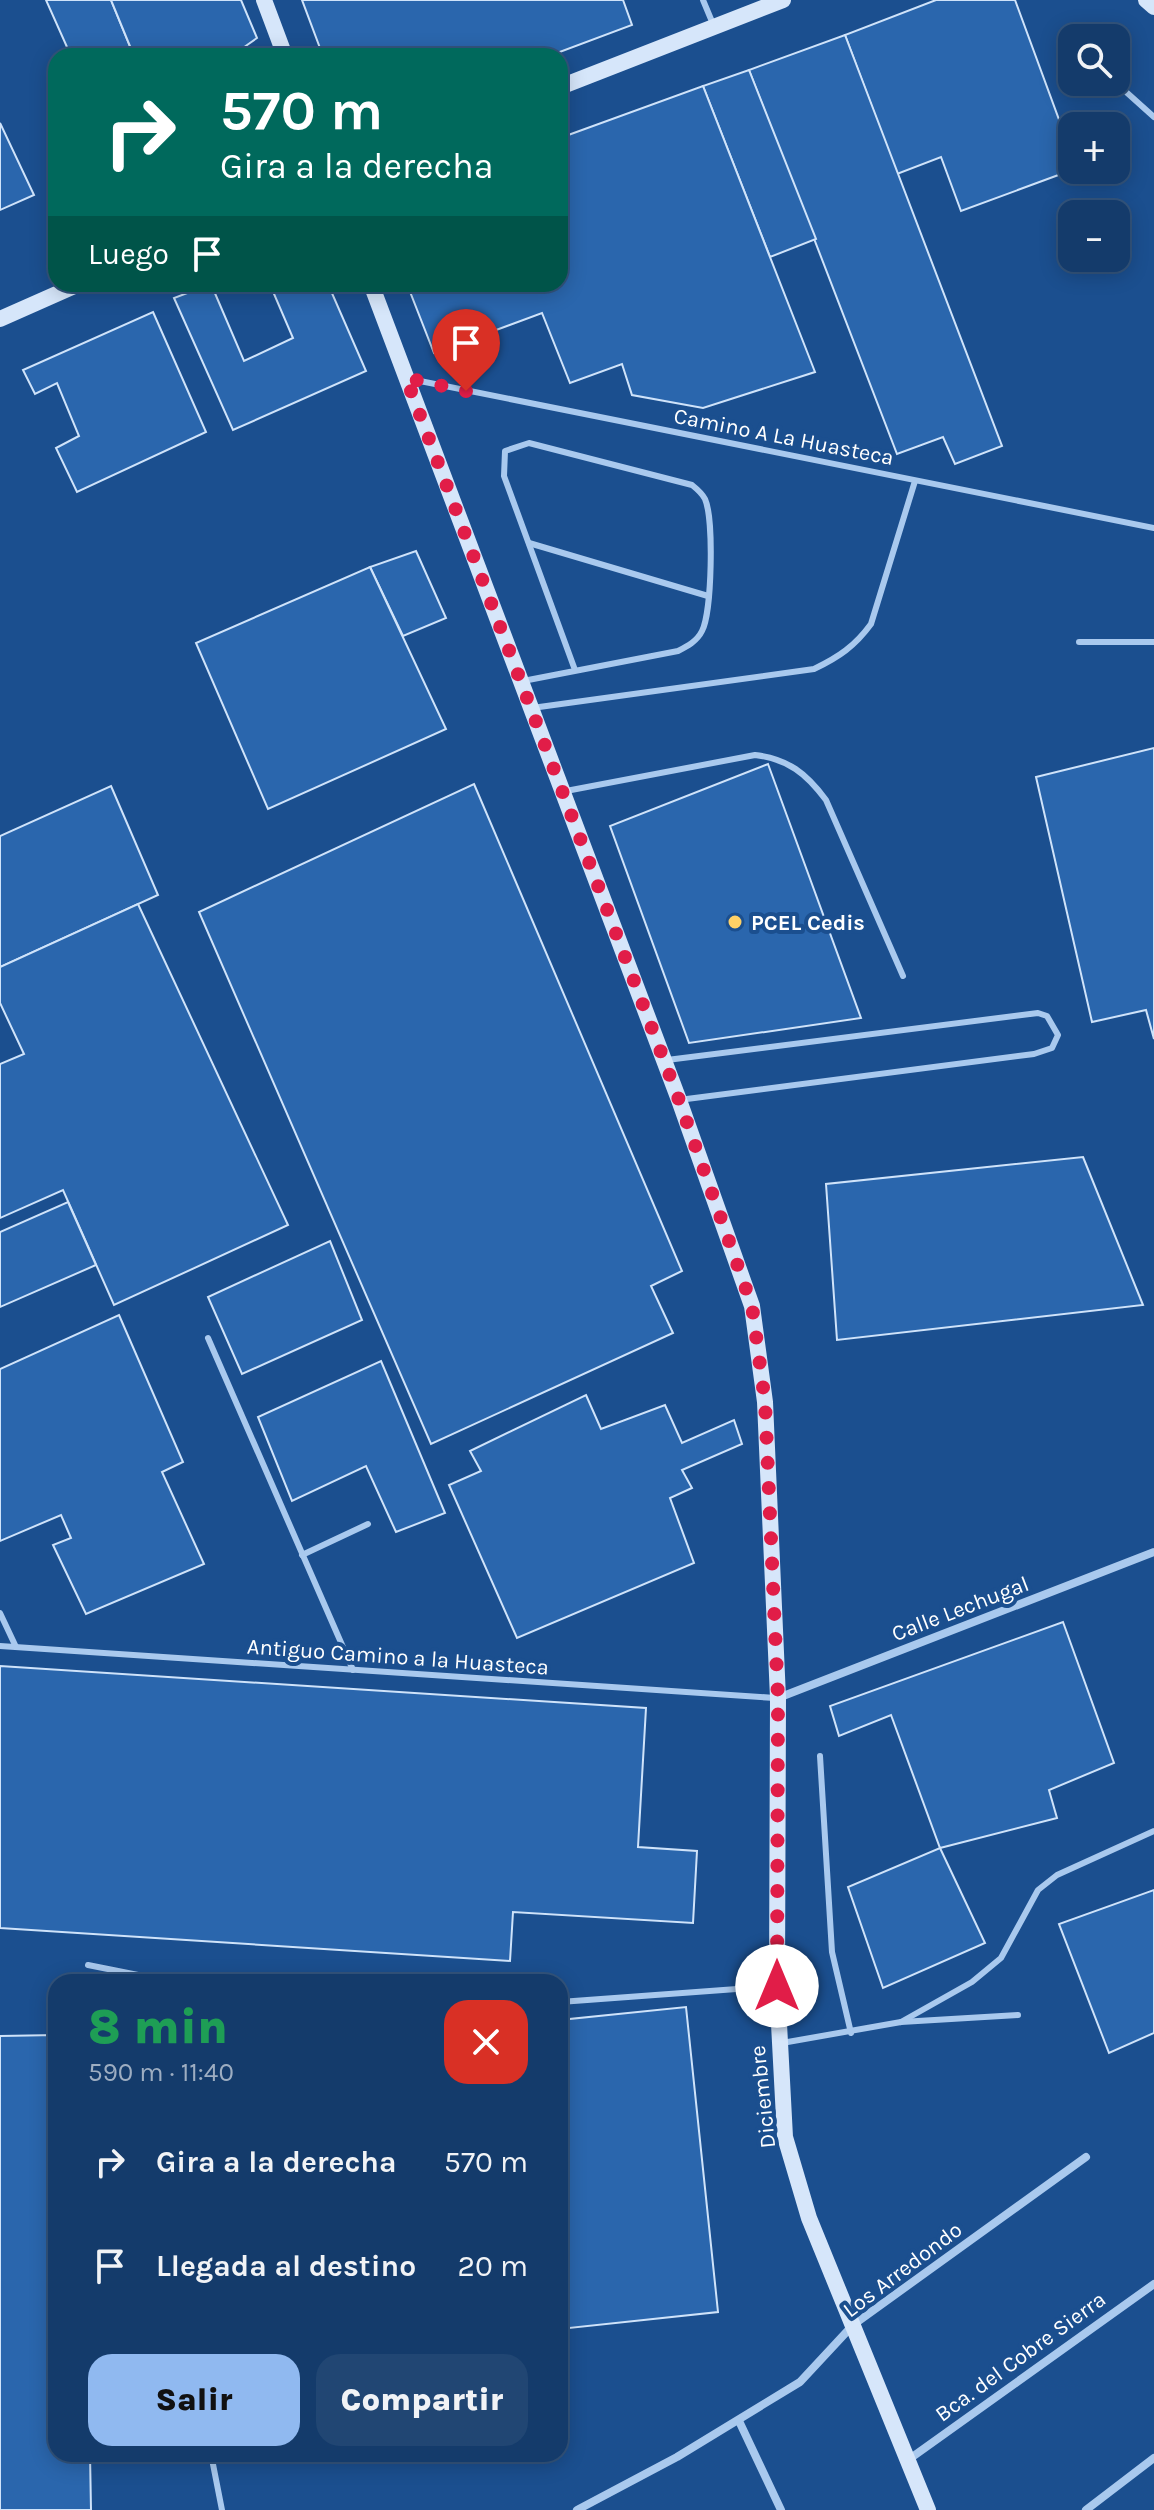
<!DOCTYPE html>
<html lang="es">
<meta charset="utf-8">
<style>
:root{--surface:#143b6b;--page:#214673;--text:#f1f3f6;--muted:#9dadc1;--line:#33557e;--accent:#90b9f0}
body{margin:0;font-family:Karla,sans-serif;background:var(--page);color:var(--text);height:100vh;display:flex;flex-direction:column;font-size:30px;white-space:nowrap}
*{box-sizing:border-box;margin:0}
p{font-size:26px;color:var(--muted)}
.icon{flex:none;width:44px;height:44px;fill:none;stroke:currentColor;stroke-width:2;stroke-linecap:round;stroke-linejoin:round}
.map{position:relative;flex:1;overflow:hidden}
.sheet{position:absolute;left:48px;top:1974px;width:520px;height:488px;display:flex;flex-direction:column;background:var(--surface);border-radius:24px;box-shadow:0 4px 20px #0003,0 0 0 2px var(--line)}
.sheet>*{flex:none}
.top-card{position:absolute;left:48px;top:48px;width:520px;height:244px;border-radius:24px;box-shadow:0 4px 20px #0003,0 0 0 2px var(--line);background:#00695c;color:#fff;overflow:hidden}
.tools{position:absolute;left:1058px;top:24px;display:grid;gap:16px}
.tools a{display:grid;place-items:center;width:72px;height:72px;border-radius:16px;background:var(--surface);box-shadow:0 4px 20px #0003,0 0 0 2px var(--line);font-size:40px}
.pin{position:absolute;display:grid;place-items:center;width:68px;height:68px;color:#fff;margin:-82px -34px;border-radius:50% 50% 50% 0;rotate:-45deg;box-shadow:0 0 8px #0007}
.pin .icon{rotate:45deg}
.me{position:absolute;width:88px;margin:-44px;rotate:0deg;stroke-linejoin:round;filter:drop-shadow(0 0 6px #0008)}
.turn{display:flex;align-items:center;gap:28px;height:168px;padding:0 40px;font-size:36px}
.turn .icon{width:104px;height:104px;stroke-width:2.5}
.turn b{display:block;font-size:56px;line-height:68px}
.then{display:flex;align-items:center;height:76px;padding:0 40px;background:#0003;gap:16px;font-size:30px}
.round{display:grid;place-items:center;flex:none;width:84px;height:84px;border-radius:24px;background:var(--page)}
.headline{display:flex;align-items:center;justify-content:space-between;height:136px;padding:0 40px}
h1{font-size:48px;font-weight:800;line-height:60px;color:#1e9e55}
.action{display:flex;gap:16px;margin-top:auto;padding:16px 40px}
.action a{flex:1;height:92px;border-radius:24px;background:var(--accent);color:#111;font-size:32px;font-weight:800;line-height:92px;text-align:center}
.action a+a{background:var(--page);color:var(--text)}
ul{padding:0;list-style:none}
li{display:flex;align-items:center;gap:24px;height:104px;padding:0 40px}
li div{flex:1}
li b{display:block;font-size:30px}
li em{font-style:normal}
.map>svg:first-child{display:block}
.building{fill:#2a66ad;stroke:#cfe3fa;stroke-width:2}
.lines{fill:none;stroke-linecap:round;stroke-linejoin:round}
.lane{stroke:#a9c9ee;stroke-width:6}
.street{stroke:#a9c9ee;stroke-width:8}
.secondary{stroke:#d6e6fa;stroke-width:16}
.route{stroke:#e11d48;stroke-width:14;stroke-dasharray:0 25.2}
.poi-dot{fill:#ffd166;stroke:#1b4f8f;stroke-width:3}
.labels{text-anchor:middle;stroke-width:8;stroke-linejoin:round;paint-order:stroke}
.street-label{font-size:22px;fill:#fff;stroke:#1b4f8f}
.poi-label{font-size:22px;font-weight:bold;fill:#fff;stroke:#1b4f8f;text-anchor:start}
</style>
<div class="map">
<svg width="1154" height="2510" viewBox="0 0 1154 2510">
<rect width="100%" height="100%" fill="#1b4f8f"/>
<g class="building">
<path d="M46 0H111L134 56H71Z"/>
<path d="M111 0H241L257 38 240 50 243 56H134Z"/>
<path d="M302 0H623L632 25 549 56H323Z"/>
<path d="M936 0H1015L1072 155V170L961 211 941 157 897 174 845 35Z"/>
<path d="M845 35 1002 446 955 464 943 437 897 454 749 70Z"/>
<path d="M749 70 816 239 770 257 703 86Z"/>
<path d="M703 86 815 372 703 408 632 395 622 364 570 383 542 313 434 353 407 284H560V138Z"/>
<path d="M0 123 34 195 0 210Z"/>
<path d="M211 284 244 361 293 338 271 287 328 284 366 371 233 430 174 298Z"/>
<path d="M153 312 206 432 77 492 56 448 79 436 57 383 35 394 23 370Z"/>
<path d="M416 551 446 618 403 636 370 567Z"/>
<path d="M370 567 446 729 268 809 196 643Z"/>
<path d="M1154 748V1039L1146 1010 1092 1022 1036 777Z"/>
<path d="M768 764 861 1018 689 1043 610 826Z"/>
<path d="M474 784 682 1271 651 1286 673 1333 431 1444 199 912Z"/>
<path d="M111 786 158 895 0 967V836Z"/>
<path d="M138 904 288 1225 114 1305 63 1190 0 1218V1064L24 1054 0 1003V967Z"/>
<path d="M1083 1157 1143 1305 837 1340 826 1184Z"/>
<path d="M68 1202 96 1265 0 1307V1232Z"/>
<path d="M330 1241 362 1320 242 1374 208 1297Z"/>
<path d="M119 1315 183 1462 162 1472 204 1564 86 1614 53 1545 71 1538 61 1515 0 1541V1369Z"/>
<path d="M381 1361 445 1513 396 1532 366 1466 292 1501 258 1417Z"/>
<path d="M586 1395 601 1429 665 1405 682 1443 734 1420 742 1444 682 1470 692 1488 670 1498 694 1563 517 1638 449 1485 481 1471 470 1451Z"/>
<path d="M1063 1622 1114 1763 1049 1790 1057 1818 940 1848 891 1715 839 1736 830 1706Z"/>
<path d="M0 1666 646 1708 638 1847 697 1851 693 1923 513 1912 510 1961 0 1928Z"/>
<path d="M940 1848 985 1943 883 1988 848 1887Z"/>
<path d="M1154 1890V2033L1109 2053 1059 1924Z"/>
<path d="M686 2007 718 2312 560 2329V2020Z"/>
<path d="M56 2035V2454H90L91 2510H0V2036Z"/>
</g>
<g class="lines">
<g class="lane">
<path d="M703 0 713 24"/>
<path d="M1115 82 1154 117"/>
<path d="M410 379 1154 528"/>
<path d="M529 543 708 596"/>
<path d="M1079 642H1154"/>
<path d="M523 681 678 651C688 646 697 641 702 631 712 612 714 519 705 499 702 493 697 489 692 485L529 443 505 451 504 476 575 670"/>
<path d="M532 708 814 669C839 657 855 646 871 624L915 481"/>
<path d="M566 791 755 755C788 759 806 773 826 800L903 976"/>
<path d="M667 1060 1038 1013 1047 1016 1058 1035 1052 1048 1034 1054 679 1100"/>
<path d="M208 1338 353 1670"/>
<path d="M302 1555 368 1524"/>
<path d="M0 1613 16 1647"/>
<path d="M0 1646 775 1698"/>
<path d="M820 1756 832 1952 851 2033"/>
<path d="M88 1965 173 1982"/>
<path d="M560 2002 777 1986"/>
<path d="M901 2022 972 1982 1001 1958 1038 1890 1057 1875 1154 1831"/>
<path d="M782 2043 901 2022 1018 2015"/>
<path d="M211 2454 222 2510"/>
</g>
<g class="street">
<path d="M778 1698 1154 1552"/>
<path d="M739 2421 781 2510"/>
<path d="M908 2460 1154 2284"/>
<path d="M577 2510 677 2457 800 2382 853 2325 1086 2157"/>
<path d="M1086 2510 1154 2458"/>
</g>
<g class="secondary">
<path d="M264 0 285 56"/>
<path d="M1146 0 1154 7"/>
<path d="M560 87 783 0"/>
<path d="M371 284 679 1100 752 1306 765 1402 778 1698 777 1986 785 2137 809 2218 928 2510"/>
<path d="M0 319 79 284"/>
</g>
</g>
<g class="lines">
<path class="route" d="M466 391 406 378 679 1100 752 1306 765 1402 778 1698 777 1986"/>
</g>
<circle class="poi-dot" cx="735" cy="922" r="8"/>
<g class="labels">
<g class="street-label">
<text transform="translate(784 436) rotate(11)" y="8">Camino A La Huasteca</text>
<text transform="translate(960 1608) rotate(-21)" y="8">Calle Lechugal</text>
<text transform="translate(398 1656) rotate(4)" y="8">Antiguo Camino a la Huasteca</text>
<text transform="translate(762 2097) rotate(-96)" y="8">Diciembre</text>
<text transform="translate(902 2269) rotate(-37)" y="8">Los Arredondo</text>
<text transform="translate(1020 2356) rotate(-36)" y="8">Bca. del Cobre Sierra</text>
</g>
<g class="poi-label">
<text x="751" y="930">PCEL Cedis</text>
</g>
</g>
</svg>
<div class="tools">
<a><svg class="icon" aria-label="search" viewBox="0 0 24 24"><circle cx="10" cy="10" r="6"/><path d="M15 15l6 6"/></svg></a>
<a>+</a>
<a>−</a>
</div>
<div class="pin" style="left:466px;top:391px;background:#d93025"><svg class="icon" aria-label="arrive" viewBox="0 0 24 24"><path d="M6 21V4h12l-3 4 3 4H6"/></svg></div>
<svg class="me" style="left:777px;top:1986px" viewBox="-20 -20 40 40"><circle r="19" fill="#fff"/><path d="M0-13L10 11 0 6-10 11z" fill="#e11d48"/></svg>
<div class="top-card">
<div class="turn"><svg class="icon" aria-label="right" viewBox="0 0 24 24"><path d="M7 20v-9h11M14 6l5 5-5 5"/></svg><div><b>570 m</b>Gira a la derecha</div></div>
<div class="then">Luego<svg class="icon" aria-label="arrive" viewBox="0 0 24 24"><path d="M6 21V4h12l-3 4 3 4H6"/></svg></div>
</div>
<section class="sheet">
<div class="headline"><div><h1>8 min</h1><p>590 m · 11:40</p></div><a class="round" style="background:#d93025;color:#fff"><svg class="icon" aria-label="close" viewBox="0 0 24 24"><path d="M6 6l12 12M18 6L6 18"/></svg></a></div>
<ul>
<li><svg class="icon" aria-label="right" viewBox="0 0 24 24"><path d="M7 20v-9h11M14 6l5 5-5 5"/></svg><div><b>Gira a la derecha</b></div><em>570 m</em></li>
<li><svg class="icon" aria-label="arrive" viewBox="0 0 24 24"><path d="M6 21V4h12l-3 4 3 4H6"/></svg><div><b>Llegada al destino</b></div><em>20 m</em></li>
</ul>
<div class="action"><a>Salir</a><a>Compartir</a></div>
</section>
</div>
